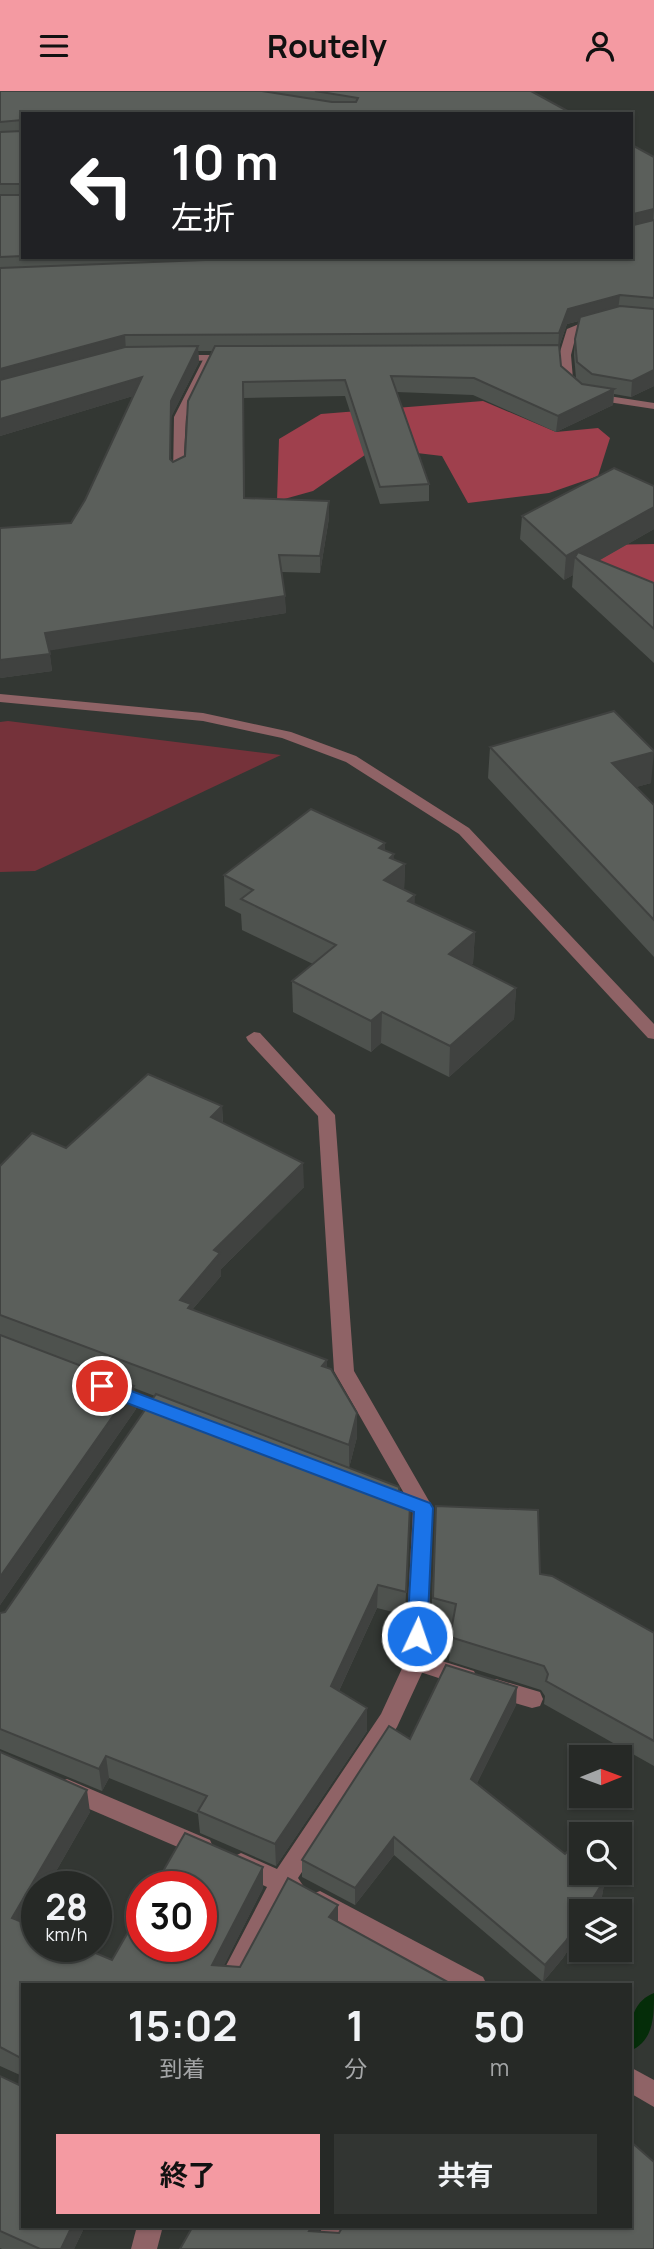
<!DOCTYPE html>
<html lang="ja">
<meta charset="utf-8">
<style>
:root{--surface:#262926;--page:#323532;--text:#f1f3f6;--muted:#a4a6a7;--line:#424543;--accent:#f49aa2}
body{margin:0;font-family:Manrope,"Noto Sans JP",sans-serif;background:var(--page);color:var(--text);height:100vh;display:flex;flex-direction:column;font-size:26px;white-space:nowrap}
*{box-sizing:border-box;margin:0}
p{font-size:23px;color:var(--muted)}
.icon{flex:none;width:38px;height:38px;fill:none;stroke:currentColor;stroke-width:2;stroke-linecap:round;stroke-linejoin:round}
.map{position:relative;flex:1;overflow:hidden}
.side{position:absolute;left:21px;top:1892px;width:611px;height:245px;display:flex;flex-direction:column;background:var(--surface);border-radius:0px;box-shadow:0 2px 5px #0004,0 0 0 2px var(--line)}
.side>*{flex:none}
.hud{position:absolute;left:21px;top:21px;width:612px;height:147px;border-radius:0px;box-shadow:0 2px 5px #0004,0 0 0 2px var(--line);background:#202124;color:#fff;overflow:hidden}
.needle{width:46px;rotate:89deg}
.controls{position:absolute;left:569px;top:1654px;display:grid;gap:14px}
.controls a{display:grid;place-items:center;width:63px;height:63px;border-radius:0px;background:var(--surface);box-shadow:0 2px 5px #0004,0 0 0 2px var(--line);font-size:35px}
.speed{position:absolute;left:21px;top:1780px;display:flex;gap:14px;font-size:35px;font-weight:700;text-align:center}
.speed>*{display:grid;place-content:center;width:91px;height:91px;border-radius:50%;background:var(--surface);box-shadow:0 2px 5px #0004,0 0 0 2px var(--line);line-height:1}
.speed small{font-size:18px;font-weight:400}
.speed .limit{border:10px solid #d22;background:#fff;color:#111}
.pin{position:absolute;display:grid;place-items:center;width:60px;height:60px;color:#fff;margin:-30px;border:4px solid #fff;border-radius:50%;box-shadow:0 2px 7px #0007}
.me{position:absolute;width:77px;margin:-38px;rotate:3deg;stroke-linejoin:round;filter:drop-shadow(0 0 5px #0008)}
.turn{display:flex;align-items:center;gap:24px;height:147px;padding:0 35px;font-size:32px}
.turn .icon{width:91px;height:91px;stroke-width:2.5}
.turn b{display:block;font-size:49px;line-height:60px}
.eta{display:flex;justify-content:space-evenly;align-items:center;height:119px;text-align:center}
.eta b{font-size:42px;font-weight:700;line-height:49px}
.button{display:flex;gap:14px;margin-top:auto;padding:14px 35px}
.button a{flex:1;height:80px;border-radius:0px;background:var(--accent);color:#111;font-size:28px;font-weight:700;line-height:80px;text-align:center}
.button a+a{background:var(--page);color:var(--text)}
header{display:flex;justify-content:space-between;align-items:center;height:91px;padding:0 35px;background:var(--accent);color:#111;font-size:32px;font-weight:700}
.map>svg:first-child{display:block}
.green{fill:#75323a}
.forest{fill:#9f404d}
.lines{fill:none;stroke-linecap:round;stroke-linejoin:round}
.stream{fill:#052d09;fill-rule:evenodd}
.lane{fill:#8f6366;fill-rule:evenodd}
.street{fill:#8f6366;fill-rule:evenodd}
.wall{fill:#4e524e;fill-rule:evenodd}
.shaded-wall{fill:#404240}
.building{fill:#5b5f5b;stroke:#404240;stroke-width:2}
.route{fill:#1a73e8;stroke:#114b97;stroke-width:2}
</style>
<header><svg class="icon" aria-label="menu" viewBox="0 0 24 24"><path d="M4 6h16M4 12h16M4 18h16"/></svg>Routely<svg class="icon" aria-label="person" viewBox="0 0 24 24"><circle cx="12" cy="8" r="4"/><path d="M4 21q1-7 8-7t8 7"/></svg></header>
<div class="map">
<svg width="654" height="2158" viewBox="0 0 654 2158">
<rect width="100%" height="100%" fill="#333733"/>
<path class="green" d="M8 630 281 664 35 780 0 781V631Z"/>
<g class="forest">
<path d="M483 310 556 341 598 337 610 347 598 385 549 402 468 412 442 365 375 357 313 400 277 410 279 348 321 323Z"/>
<path d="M654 453V505L566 465 599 454Z"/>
</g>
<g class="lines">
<path class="stream" d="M654 1902C654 1925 654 1950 630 1960 630 1937 629 1912 654 1902Z"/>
<g class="lane">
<path d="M205 265 215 267 186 326 183 382 173 385 174 326Z"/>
<path d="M115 1294 178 1317 181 1322 178 1327 171 1329 108 1306 105 1301 108 1296Z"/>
<path d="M377 1392 430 1411 433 1417 430 1423 423 1425 370 1406 367 1400 370 1394Z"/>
<path d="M416 1562 474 1580 477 1587 474 1594 466 1596 408 1577 405 1571 408 1565Z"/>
<path d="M496 1588 540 1601 543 1608 540 1615 532 1617 488 1604 485 1597 488 1590Z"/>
<path d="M323 2135H350L339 2158H312Z"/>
</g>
<g class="street">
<path d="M596 226 605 228 577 240 571 264 573 288 589 302 654 312V318L582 307 562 289 559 264 567 238Z"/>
<path d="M234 264 240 267 238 269 178 270 172 267 178 264Z"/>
<path d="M0 603 203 622 291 641 356 665 469 737 654 933V948L648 947 459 743 346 671 282 647 203 630 0 611Z"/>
<path d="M254 941 260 942 335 1024 354 1280 433 1417 427 1571 397 1636 298 1787 304 1796 300 1804 292 1807 287 1805 241 1894H216L267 1796 233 1780 229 1773 233 1766 241 1762 277 1778 381 1623 405 1571 413 1418 334 1280 318 1025 248 950 246 946Z"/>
<path d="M67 1688 210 1749 213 1756 210 1763 202 1766 194 1763 59 1705 56 1698 59 1691Z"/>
<path d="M320 1800 483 1886 487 1894H451L312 1819 308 1811 312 1803Z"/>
<path d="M630 1976 654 1989V2016L630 2002Z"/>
<path d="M137 2135H163L157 2158H131Z"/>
</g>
</g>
<g class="wall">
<path d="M0 0H531L573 23H23V166H632L654 66V295L631 306 614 303 613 314 556 341 473 304 397 301 429 393V410L380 413 345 305 243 307 245 407 329 410V427L320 482 282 481 286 522 49 559 52 580 0 587 71 432 85 409 133 305 0 345ZM579 230 575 248 574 264 576 287 561 275 559 256 567 233ZM198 260H213L185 365 173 371 171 369V326L199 271Z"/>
<path d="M522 425 654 438 598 470 654 492V572L572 496 573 484 564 489 520 448Z"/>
<path d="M490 656 651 692 636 696 654 714V866L488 687Z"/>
<path d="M385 752V759L394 768 405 773 404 798 415 813 475 841 473 872 471 874 516 897 514 928 449 986 381 952 371 961 293 921 292 890 313 873 242 839 241 823 225 815 224 784Z"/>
<path d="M222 1015 223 1032 304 1096 221 1178V1185L192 1219 327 1277 357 1346 349 1377 400 1414H410L405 1524 377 1517 339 1600 367 1640 276 1775 200 1742 198 1723 109 1687 102 1700 0 1658V1522L5 1521 155 1305 134 1297 136 1318 0 1514V1075Z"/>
<path d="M436 1415 540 1483 654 1542V1675L544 1613 545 1605 541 1599 449 1570 452 1536 431 1531Z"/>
<path d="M516 1614 477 1692 565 1763 605 1788 602 1805 593 1820H581V1839L563 1867 543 1891 394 1764 355 1814 302 1786V1769L410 1648Z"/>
<path d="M0 1661 90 1721 47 1796H37V1813L26 1832 112 1869 263 1797 224 1874 240 1876 338 1814V1831L453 1894H23V2135H85L74 2158H2L0 2157V1985L19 1994 20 1984 0 1975Z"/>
</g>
<g class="shaded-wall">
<path d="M654 118 653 132 632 138 633 123Z"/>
<path d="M620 204 618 219 567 233 558 258 559 242 568 218Z"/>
<path d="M125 244 126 260 0 294V278Z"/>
<path d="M198 255 199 271 171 326 170 385V368L171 310Z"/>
<path d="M654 279V295L631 306 632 290Z"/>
<path d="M142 286 143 302 0 345V328Z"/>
<path d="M614 298 613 314 556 341 558 325Z"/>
<path d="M329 410V427L320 482V465Z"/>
<path d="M654 416V438L586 477 575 466 573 484 564 489 566 465Z"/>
<path d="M285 505 286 522 47 560 45 542Z"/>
<path d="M50 563 52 580 0 587V569Z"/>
<path d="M654 661 651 692 608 704 612 672Z"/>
<path d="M385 752V783L379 757Z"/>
<path d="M394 763 393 782 405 773 404 804 384 789 390 767Z"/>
<path d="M415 804 414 834 408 810Z"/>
<path d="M475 841 473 872 448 894 449 863Z"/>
<path d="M516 897 514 928 449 986 450 955Z"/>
<path d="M382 921 381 952 371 961V930Z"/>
<path d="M222 1015 223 1038 211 1026Z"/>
<path d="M303 1072 304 1096 221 1178V1185L191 1220 180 1209 214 1159Z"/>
<path d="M327 1269V1292L322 1275Z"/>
<path d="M134 1295 136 1318 0 1514V1486Z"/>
<path d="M357 1322V1346L349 1377V1354Z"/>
<path d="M378 1494 377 1517 331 1617V1595Z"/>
<path d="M517 1596 516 1614 470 1706 471 1688Z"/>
<path d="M367 1617V1640L276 1775 275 1753Z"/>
<path d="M106 1665 109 1687 102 1700 99 1678Z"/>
<path d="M87 1699 90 1721 47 1796H37V1813L17 1848 12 1827Z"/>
<path d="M394 1746V1764L355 1814V1797Z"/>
<path d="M263 1776V1797L214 1894 212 1874Z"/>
<path d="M605 1788 602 1805 593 1820H585Z"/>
<path d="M338 1814V1836L329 1826Z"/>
<path d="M581 1826V1839L563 1867 543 1891 545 1874Z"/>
<path d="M72 2135H85L74 2158H61Z"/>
<path d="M312 2135H322L310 2158 309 2140Z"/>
</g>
<g class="building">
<path d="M0 0H262L332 11H356L358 7 315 0H531L573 23H23V33L22 29 0 31Z"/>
<path d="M23 39V94L22 93H0V41L22 40Z"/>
<path d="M632 54 654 66V118L633 123 632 128Z"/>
<path d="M23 100V165L0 166V104H22Z"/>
<path d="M654 129V207L620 204 568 218 559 242 125 244 0 278V177L283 166H632V133L634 134Z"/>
<path d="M620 215 654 218V279L632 290 592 283 577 271 575 248 580 226Z"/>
<path d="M559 254 561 275 582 293 614 298 558 325 474 287 391 285 429 393 380 396 345 289 243 291 244 407 329 410 320 465 279 464 285 505 45 542 50 563 0 569V437L71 432 85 409 142 286 0 328V289L125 256 198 255 171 310 170 368 173 371 185 365 188 310 215 255Z"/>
<path d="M614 377 654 395V416L566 465 522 425Z"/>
<path d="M578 461 654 492V538L575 466Z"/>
<path d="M614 620 654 660V661L612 672 654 714V829L490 656Z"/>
<path d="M311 718 385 752 379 757 394 763 390 767 405 773 384 789 415 804 408 810 475 841 449 863 516 897 450 955 382 921 371 930 292 890 336 854 241 808 253 799 224 784Z"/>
<path d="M148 983 222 1015 211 1026 303 1072 214 1159 220 1162 180 1209 191 1213 188 1217 327 1269 322 1275 331 1278 357 1322 349 1354 0 1224V1075L32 1042 66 1057Z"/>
<path d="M0 1244 134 1295 0 1486Z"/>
<path d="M156 1303 399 1396 400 1414H410L406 1501 378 1494 331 1595 367 1617 275 1753 198 1720 207 1705 106 1665 99 1678 0 1638V1522L5 1521Z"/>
<path d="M436 1415 538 1419 540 1483 552 1485 654 1542V1650L546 1590 548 1583 544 1575 450 1546 456 1513 433 1507Z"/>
<path d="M446 1574 517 1596 471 1688 565 1763 567 1761 581 1771V1782H596L605 1788 585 1820H581V1826L566 1850 545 1874 394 1746 355 1797 302 1769 389 1635 410 1648Z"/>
<path d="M0 1661 87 1699 12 1827 37 1837V1855H79L112 1869 142 1817V1855H201V1796H154L185 1742 263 1776 212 1874 240 1876 288 1787 338 1814 329 1826 453 1894H23V2135H72L61 2158H40L0 2140V1985L19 1994 21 1967 0 1956Z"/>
<path d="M630 2050 654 2071V2158H180L193 2135H312L309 2140 339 2142 343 2135H630Z"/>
</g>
<path class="route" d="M102 1289 430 1412 433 1417 427 1545 424 1551 417 1554 410 1551 407 1545 414 1421 95 1300 93 1295 95 1291Z"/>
</svg>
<div class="controls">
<a><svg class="needle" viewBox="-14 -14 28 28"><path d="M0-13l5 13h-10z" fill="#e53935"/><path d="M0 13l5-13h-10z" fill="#a4a6a7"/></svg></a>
<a><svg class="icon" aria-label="search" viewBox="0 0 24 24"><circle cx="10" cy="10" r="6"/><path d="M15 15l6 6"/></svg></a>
<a><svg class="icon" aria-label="layers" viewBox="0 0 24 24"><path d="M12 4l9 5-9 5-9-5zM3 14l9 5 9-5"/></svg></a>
</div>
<div class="speed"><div>28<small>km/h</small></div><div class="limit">30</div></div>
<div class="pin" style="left:102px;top:1295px;background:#d93025"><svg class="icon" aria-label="arrive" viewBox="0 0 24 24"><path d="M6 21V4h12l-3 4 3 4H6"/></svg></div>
<svg class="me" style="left:417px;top:1545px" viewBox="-20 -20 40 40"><circle r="17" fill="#1a73e8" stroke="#fff" stroke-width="3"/><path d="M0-11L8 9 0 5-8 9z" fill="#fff"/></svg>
<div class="hud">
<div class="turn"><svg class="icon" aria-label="left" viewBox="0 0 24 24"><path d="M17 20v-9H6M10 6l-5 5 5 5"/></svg><div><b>10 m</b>左折</div></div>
</div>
<section class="side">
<div class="eta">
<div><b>15:02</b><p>到着</p></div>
<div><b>1</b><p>分</p></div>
<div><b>50</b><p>m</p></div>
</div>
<div class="button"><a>終了</a><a>共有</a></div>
</section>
</div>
